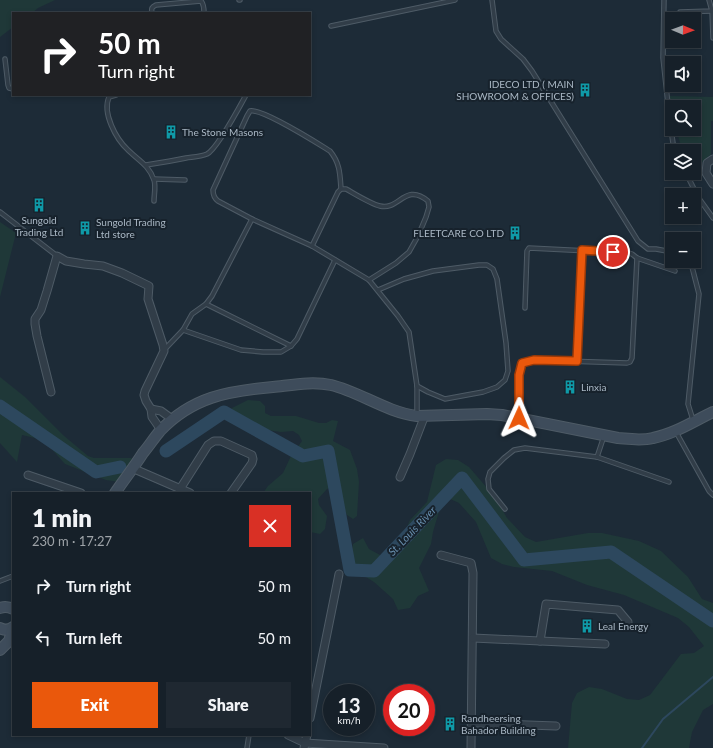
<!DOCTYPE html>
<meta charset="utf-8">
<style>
:root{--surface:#162029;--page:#1f2831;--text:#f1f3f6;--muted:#9ea3a8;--line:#353e46;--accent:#ea580c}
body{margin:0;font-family:Lato,sans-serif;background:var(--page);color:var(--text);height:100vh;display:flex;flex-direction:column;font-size:15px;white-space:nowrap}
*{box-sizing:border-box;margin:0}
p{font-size:13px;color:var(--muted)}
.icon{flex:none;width:22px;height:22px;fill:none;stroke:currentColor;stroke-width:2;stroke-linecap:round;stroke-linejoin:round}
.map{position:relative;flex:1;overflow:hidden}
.sheet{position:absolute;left:12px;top:492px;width:299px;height:244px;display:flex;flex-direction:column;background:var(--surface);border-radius:0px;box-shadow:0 2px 6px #0003,0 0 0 1px var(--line)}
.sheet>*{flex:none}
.banner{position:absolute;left:12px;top:12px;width:299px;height:84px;border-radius:0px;box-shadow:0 2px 6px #0003,0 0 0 1px var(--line);background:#202124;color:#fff;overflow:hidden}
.needle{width:26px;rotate:91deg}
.tools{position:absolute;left:665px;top:12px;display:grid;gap:8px}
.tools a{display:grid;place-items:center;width:36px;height:36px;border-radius:0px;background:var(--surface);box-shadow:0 2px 6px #0003,0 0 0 1px var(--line);font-size:20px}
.speed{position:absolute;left:323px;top:684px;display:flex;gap:8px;font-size:20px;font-weight:700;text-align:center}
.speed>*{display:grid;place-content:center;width:52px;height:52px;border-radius:50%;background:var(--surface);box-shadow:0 2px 6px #0003,0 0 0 1px var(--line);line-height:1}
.speed small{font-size:10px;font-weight:400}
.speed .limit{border:6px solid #d22;background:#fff;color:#111}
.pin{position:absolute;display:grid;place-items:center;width:34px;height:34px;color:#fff;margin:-17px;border:2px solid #fff;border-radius:50%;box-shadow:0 1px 4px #0007}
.me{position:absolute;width:44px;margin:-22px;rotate:1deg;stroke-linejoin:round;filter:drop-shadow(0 0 3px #0008)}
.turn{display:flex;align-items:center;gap:14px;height:84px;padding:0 20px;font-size:18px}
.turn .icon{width:52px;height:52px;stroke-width:2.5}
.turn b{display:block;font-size:28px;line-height:34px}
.round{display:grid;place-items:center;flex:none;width:42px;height:42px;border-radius:0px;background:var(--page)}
.headline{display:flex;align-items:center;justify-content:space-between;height:68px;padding:0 20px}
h1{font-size:24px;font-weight:800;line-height:30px}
.action{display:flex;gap:8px;margin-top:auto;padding:8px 20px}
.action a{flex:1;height:46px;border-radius:0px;background:var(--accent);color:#fff;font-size:16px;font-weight:800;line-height:46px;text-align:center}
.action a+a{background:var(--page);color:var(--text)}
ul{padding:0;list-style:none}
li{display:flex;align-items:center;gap:12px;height:52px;padding:0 20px}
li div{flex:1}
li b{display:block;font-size:15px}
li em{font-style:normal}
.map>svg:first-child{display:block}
.green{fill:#1f3838}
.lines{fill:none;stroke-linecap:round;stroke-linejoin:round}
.stream{stroke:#2d485e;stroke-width:2}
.river{stroke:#2d485e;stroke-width:13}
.lane-casing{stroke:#4e5b66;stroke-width:5.5}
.street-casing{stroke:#4e5b66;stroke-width:9}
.secondary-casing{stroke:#4e5b66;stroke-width:12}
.lane{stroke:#313d48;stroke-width:3.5}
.street{stroke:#313d48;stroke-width:7}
.secondary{stroke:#3e4c5b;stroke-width:10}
.route-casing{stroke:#983908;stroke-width:10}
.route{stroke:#ea580c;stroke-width:7}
.labels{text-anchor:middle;stroke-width:4;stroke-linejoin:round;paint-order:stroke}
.poi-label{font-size:10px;fill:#aab8c5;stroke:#17222c;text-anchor:start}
.water-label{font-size:11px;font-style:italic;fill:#678dac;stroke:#17222c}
</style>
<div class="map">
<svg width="713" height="748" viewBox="0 0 713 748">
<rect width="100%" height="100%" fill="#1d2b37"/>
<g class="green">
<path d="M0 0H55L38 8 32 13H13V27L0 37Z"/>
<path d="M669 96 713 97V121H711V154L694 170V151H684L681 146 676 129H694V107H672V112Z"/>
<path d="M0 222 16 233 0 297Z"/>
<path d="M0 377 25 397 63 435 88 456 94 458H132L119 482 106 480 65 464 49 446 39 439 22 435 17 462 0 443Z"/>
<path d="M248 400 260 401 265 406V413L271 416H296L319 423H326L332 420 338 421 333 441 350 450 357 469 359 482 357 516 353 519 347 515 333 487 327 489 318 499 319 505 327 516 325 529 320 534 310 532V493H263L268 486 283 473 291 456 302 441 299 435 293 431 281 432 237 426 232 408Z"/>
<path d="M446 459 458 460 469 467 494 496 507 518 525 537 536 542 588 533H602L639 541 661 551 688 577 702 599 713 603V704L703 710 692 732 689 748H568L572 703 577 693 589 687 602 689 627 699 639 700 650 695 681 654 694 653 704 646 689 627 678 618 624 595 587 585 552 571 514 567 502 564 491 558 476 522 459 503 448 498 440 508 433 532 431 544 419 568 429 591 418 596 410 608 398 610 393 599 374 582 353 569 351 556 353 544 363 538 369 549 380 555 392 553 400 543 410 520 427 502 436 465Z"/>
</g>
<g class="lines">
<path class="stream" d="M642 748 663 719 713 677"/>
<g class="river">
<path d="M0 406 96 472 120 467"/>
<path d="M166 451 224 412 303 456 328 451 350 570 374 571 462 478 524 560 611 552 713 621"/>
</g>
<g class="lane-casing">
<g id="lane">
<path d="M239 0H240"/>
<path d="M492 0 496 31 501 39 523 59 532 71 638 241 648 249H656L672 252"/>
<path d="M664 0 663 58 670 123 673 143 676 151"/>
<path d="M712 11 713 38"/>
<path d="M680 12 712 11 709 0"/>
<path d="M152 13C151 8 152 7 156 5L201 1C204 4 204 9 204 13"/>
<path d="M331 26 455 0"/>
<path d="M5 59 8 85 9 88 13 89"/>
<path d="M116 95 109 97C102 113 116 139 128 150 138 160 149 165 154 180 156 186 154 195 154 201"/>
<path d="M146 165C159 163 172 161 186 158 192 157 200 157 207 154 217 149 240 106 246 95"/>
<path d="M686 173 698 197 713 218"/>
<path d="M154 179 185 180"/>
<path d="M341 189C340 174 340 163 330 151 317 143 262 108 250 111L247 116 213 190C213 195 214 198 218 201L252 219 312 246 369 280 398 316 409 332 417 386V414"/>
<path d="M0 212 57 256"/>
<path d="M312 246 338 192 341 189H346C355 194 371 204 380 206 399 211 405 182 428 201L429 207 426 217 418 236 409 252 396 263 369 280"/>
<path d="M688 261 691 263 699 294 688 404 693 420"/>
<path d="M378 290 404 279 433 271 479 265H487L493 269 497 279 506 343 508 371 505 380 497 387 483 392 445 399 428 392 417 386"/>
<path d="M206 304 291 346"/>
<path d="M525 308 527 251 529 248 629 253 632 254 637 258 675 271"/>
<path d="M183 330 192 314 206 304 212 296 252 219"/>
<path d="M164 350 183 330 241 350 263 352H281L291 346 297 339 335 260"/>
<path d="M577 361 582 250"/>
<path d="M519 417V375L522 363 534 360 627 363 630 362 632 358 637 258"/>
<path d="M676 432 709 491 713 495"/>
<path d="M597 457 604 436"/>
<path d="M505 509 489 489 488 479 490 472 504 458 514 450 525 448 597 457 669 482"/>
<path d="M0 581 13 576"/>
<path d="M247 748 249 735"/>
</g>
</g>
<g class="street-casing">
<g id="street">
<path d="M713 159 707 163 706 173 713 184"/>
<path d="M51 392 37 336 35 324V319L41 310 47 291 57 256 66 261 84 264 103 266 122 273 149 286 148 299 163 345 164 351 145 391 144 395 146 401 151 409 152 417 161 430"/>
<path d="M151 409 161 411 172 419"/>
<path d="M132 468 190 493"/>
<path d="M28 475 81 493"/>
<path d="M400 477 410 454 425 415"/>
<path d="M180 489 208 445 214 441H221L252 455 253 459 252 463 231 493"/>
<path d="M441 555 471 563 473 573 471 748"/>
<path d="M473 638 605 644"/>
<path d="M540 641 546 604 618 610 628 622"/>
<path d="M310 718 339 574"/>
<path d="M472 723 556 726"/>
<path d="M288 735 305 743 384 748"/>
<path d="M304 748 307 735"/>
</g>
</g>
<g class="secondary-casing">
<g id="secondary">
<path d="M115 493C124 480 134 467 143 453 149 446 154 438 160 431 192 397 228 391 273 387 292 385 312 381 331 385 360 392 386 412 417 416L487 414 502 415 618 438C630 439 641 441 653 438 674 434 694 421 713 412"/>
<path d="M0 608C5 606 9 607 13 609"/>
<path d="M0 628C5 631 9 630 13 627"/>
<path d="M0 650 9 641 13 628"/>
</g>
</g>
<use href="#lane" class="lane"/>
<use href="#street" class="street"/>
<use href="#secondary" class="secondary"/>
</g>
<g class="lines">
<g class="route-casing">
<path id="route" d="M519 418V375L522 363 534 360 577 361 582 250 613 252"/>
</g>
<use href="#route" class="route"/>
</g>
<defs>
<g id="building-bare" transform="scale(1.08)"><path d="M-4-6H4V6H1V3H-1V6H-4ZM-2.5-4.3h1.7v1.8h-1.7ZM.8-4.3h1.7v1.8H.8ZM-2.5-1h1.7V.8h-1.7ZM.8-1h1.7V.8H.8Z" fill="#0f9aa8" stroke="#17222c" stroke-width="2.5" paint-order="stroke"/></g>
</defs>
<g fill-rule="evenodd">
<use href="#building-bare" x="585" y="90"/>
<use href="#building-bare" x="171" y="132"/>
<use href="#building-bare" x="39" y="205"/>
<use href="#building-bare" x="85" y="228"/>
<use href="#building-bare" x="515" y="233"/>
<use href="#building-bare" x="570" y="387"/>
<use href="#building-bare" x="587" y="626"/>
<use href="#building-bare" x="450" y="724"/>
</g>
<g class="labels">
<g class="poi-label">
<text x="574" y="88" text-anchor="end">IDECO LTD ( MAIN<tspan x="574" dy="12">SHOWROOM &amp; OFFICES)</tspan></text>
<text x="182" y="136">The Stone Masons</text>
<text x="39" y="224" text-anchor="middle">Sungold<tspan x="39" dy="12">Trading Ltd</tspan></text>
<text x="96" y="226">Sungold Trading<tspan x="96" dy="12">Ltd store</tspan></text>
<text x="504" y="237" text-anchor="end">FLEETCARE CO LTD</text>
<text x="581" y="391">Linxia</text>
<text x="598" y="630">Leal Energy</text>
<text x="461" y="722">Randheersing<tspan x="461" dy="12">Bahador Building</tspan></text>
</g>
<g class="water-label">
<text transform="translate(412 531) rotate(-46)" y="4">St. Louis River</text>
</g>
</g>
</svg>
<div class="tools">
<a><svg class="needle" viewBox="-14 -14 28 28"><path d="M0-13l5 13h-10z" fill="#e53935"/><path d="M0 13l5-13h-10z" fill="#9ea3a8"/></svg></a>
<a><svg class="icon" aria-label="sound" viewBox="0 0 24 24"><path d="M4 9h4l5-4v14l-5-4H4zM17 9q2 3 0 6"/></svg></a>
<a><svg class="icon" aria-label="search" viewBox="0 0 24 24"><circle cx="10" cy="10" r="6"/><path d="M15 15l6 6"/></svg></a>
<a><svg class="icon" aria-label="layers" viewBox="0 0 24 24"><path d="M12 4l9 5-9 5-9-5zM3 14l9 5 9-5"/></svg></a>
<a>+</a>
<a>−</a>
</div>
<div class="speed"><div>13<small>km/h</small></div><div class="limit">20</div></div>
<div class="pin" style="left:613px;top:252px;background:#d93025"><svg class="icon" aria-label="arrive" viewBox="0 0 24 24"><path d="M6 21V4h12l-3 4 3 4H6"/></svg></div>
<svg class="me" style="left:519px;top:418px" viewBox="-20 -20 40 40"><path d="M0-17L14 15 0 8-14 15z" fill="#ea580c" stroke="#fff" stroke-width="4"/></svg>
<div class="banner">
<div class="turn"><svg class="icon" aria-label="right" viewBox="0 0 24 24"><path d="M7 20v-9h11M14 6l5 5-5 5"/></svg><div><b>50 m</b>Turn right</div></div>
</div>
<section class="sheet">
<div class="headline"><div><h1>1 min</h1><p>230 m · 17:27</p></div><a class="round" style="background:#d93025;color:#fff"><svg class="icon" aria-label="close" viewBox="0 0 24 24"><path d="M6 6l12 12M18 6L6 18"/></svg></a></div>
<ul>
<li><svg class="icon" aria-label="right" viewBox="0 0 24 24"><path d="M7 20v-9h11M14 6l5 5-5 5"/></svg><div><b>Turn right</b></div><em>50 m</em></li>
<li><svg class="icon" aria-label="left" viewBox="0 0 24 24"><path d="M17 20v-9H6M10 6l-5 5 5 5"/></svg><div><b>Turn left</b></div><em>50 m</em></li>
</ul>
<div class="action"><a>Exit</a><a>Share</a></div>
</section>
</div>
